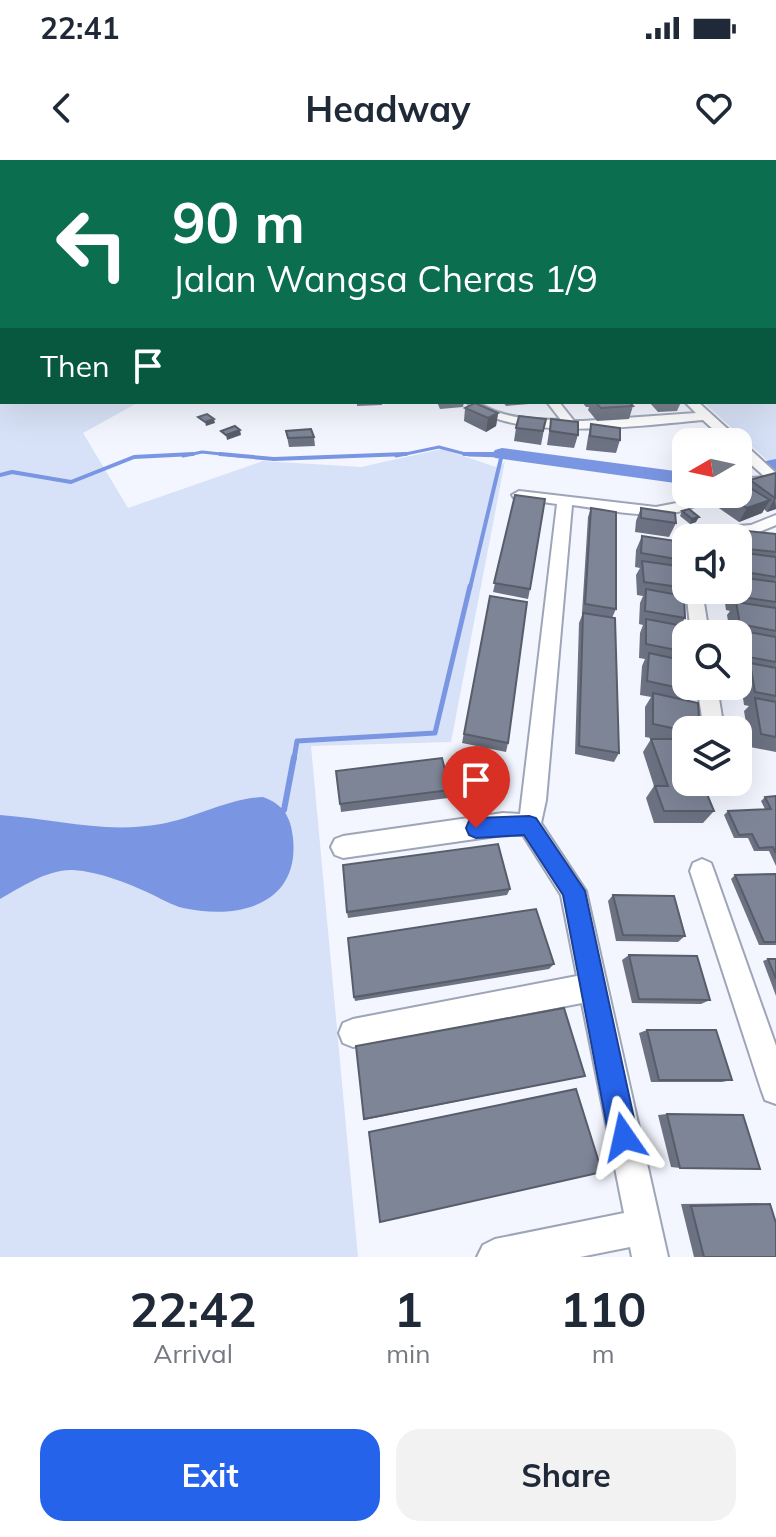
<!DOCTYPE html>
<style>
:root{--surface:#fff;--page:#f2f2f3;--text:#1f2937;--muted:#747a83;--accent:#2563eb}
body{margin:0;font-family:Mulish,sans-serif;background:var(--page);color:var(--text);height:100vh;display:flex;flex-direction:column;font-size:30px;white-space:nowrap}
*{box-sizing:border-box;margin:0}
p{font-size:26px;color:var(--muted)}
.icon{flex:none;width:44px;height:44px;fill:none;stroke:currentColor;stroke-width:2;stroke-linecap:round;stroke-linejoin:round}
.map{position:relative;height:1097px;overflow:hidden}
.details{display:flex;flex-direction:column;background:var(--surface);flex:1}
.details>*{flex:none}
.hud{position:absolute;left:0px;top:0px;width:776px;height:244px;box-shadow:0 8px 32px #0002;background:#0b6e4f;color:#fff;overflow:hidden}
.needle{width:52px;rotate:261deg}
.buttons{position:absolute;left:672px;top:268px;display:grid;gap:16px}
.buttons a{display:grid;place-items:center;width:80px;height:80px;border-radius:16px;background:var(--surface);box-shadow:0 8px 32px #0002;font-size:40px}
.pin{position:absolute;display:grid;place-items:center;width:68px;height:68px;color:#fff;margin:-82px -34px;border-radius:50% 50% 50% 0;rotate:-45deg;box-shadow:0 0 8px #0007}
.pin .icon{rotate:45deg}
.me{position:absolute;width:88px;margin:-44px;rotate:349deg;stroke-linejoin:round;filter:drop-shadow(0 0 6px #0008)}
.turn{display:flex;align-items:center;gap:28px;height:168px;padding:0 40px;font-size:36px}
.turn .icon{width:104px;height:104px;stroke-width:2.5}
.turn b{display:block;font-size:56px;line-height:68px}
.then{display:flex;align-items:center;height:76px;padding:0 40px;background:#0003;gap:16px;font-size:30px}
.eta{display:flex;justify-content:space-evenly;align-items:center;height:136px;text-align:center}
.eta b{font-size:48px;font-weight:700;line-height:56px}
.button{display:flex;gap:16px;margin-top:auto;padding:16px 40px}
.button a{flex:1;height:92px;border-radius:24px;background:var(--accent);color:#fff;font-size:32px;font-weight:700;line-height:92px;text-align:center}
.button a+a{background:var(--page);color:var(--text)}
.status{display:flex;justify-content:space-between;align-items:center;height:56px;padding:0 40px;background:var(--surface);direction:ltr}
.status svg{height:22px;fill:currentColor}
header{display:flex;justify-content:space-between;align-items:center;height:104px;padding:0 40px;background:var(--surface);font-size:36px;font-weight:700}
.map>svg:first-child{display:block}
.green{fill:#d7e1f7}
.water{fill:#7a96e2}
.lines{fill:none;stroke-linecap:round;stroke-linejoin:round}
.stream-far3{stroke:#7a96e2;stroke-width:3}
.stream-far2{stroke:#7a96e2;stroke-width:4}
.stream-far1{stroke:#7a96e2;stroke-width:5}
.stream{stroke:#7a96e2;stroke-width:6}
.river{fill:#7a96e2;fill-rule:evenodd}
.minor-casing{stroke:#9ea5b8;stroke-width:4}
.minor{fill:#fff;fill-rule:evenodd}
.wall{fill:#6c7282}
.shaded-wall{fill:#585d6a}
.building{fill:#7d8597;stroke:#585d6a;stroke-width:2}
.route{fill:#2563eb;stroke:#184099;stroke-width:2}
</style>
<div class="status"><b>22:41</b><svg viewBox="0 0 49 12"><path d="M0 12V9h3v3zM5 12V6h3v6zM10 12V3h3v9zM15 12V0h3v12zM26 1h20v11H26zM47 4h2v5h-2z"/></svg></div>
<header><svg class="icon" aria-label="back" viewBox="0 0 24 24"><path d="M15 5l-7 7 7 7"/></svg>Headway<svg class="icon" aria-label="heart" viewBox="0 0 24 24"><path d="M12 20l-8-8c-3-5 5-10 8-4 3-6 11-1 8 4z"/></svg></header>
<div class="map">
<svg width="776" height="1097" viewBox="0 0 776 1097">
<rect width="100%" height="100%" fill="#f3f6ff"/>
<g class="green">
<path d="M0 111 2 242H139L83 273 128 348 263 301 361 307 442 289 499 308 505 301 451 582 311 586 358 1097H0Z"/>
<path d="M774 111H776V302L768 301 703 242H774Z"/>
</g>
<path class="water" d="M263 637C283 644 291 657 293 678 300 745 238 760 183 748 171 745 160 738 149 733 125 722 100 712 73 710 48 709 21 727 0 739V655C56 659 104 674 161 664 196 658 226 639 263 637Z"/>
<g class="lines">
<g class="stream-far3">
<path d="M183 296 202 292 240 296"/>
<path d="M396 296 439 287 469 295 502 296"/>
</g>
<g class="stream-far2">
<path d="M220 294 274 299 406 294"/>
<path d="M464 294H502L470 428"/>
<path d="M0 315 12 312 71 322 134 297 193 294"/>
</g>
<path class="stream-far1" d="M294 599 297 581 435 573 470 426"/>
<path class="stream" d="M281 652 284 650 294 597"/>
<g class="river">
<path d="M502 288 675 311 686 308V320L675 323 495 298 492 294 495 290Z"/>
<path d="M738 299 747 301 750 305 747 309 738 311Z"/>
<path d="M776 299V311L766 309 763 305 766 301Z"/>
</g>
<g class="minor-casing">
<g id="minor">
<path d="M467 242C481 242 485 248 497 252 517 259 540 260 561 260L547 242H559L574 261H583L696 253 685 242H698L776 313V325L738 327V319L765 317 738 293V282H727L703 260C646 265 510 284 467 242Z"/>
<path d="M519 331 656 347 682 342 694 334H711C677 369 615 350 572 345L546 640 541 663 586 731 668 1097H632L630 1087 580 1097H477L483 1085 495 1079 624 1053 582 843 353 887 343 883 339 873 343 863 353 859 577 816 561 735 523 675H503L343 698 335 695 331 687 335 679 343 676 503 653 520 654 557 344 514 338 512 335Z"/>
<path d="M776 355V365L754 374 686 378V383L678 378 681 372 686 370 751 365Z"/>
<path d="M686 430H702L709 474H691Z"/>
<path d="M697 526H717L724 570H704Z"/>
<path d="M702 699 711 703 714 711 776 886V944L765 940 761 929 690 711 693 703Z"/>
</g>
</g>
<use href="#minor" class="minor"/>
</g>
<g class="wall">
<path d="M357 242H382V245L357 246Z"/>
<path d="M437 242H464L463 247 440 249Z"/>
<path d="M503 242H541V243L506 246Z"/>
<path d="M582 242H629L633 246 629 259 597 261 588 250 589 247H586Z"/>
<path d="M649 242H681L677 251 658 252Z"/>
<path d="M465 248 498 253 496 266 486 272 464 261Z"/>
<path d="M546 259 541 285 514 281 516 268Z"/>
<path d="M551 259 578 275 574 288 547 285Z"/>
<path d="M591 264 620 280 616 293 586 290 588 277Z"/>
<path d="M286 271 314 277 315 286 289 287Z"/>
<path d="M775 313 776 349 767 352 764 349 762 353 739 362 713 344 718 334H738L746 326 750 320Z"/>
<path d="M515 335 530 429 528 439 493 432Z"/>
<path d="M591 348 616 449 612 458 619 593 614 602 575 594 579 463 583 453 600 456 582 453 588 357Z"/>
<path d="M641 348 676 363 669 377 635 372 636 361Z"/>
<path d="M682 351 696 362 690 364 680 356Z"/>
<path d="M718 368 776 374V592L750 587 744 551 749 546 744 545 740 517 743 511 738 510V474H730L727 455 730 451 726 450 723 430H738V378H713Z"/>
<path d="M642 376 676 399 673 406 679 427 676 434 685 458 681 465 686 474V526L693 531 687 541 686 622 714 627 707 635 714 651 703 663H654L646 638 654 626 643 592 651 579H656L645 577V547L651 537 640 535 642 506 645 499 639 498 640 473 643 465 639 464 640 443 643 436 637 435 636 415 640 408 635 407 636 390Z"/>
<path d="M490 436 508 583 506 592 462 583Z"/>
<path d="M336 611 450 630 448 638 341 652Z"/>
<path d="M776 636V706L769 691H754L748 678H734L724 655 728 651 765 649 761 641 765 637Z"/>
<path d="M776 714V785H759L731 719 735 715Z"/>
<path d="M510 729 507 735 348 758 347 752Z"/>
<path d="M613 735 685 776 678 782 616 781 608 741Z"/>
<path d="M629 795 710 840 701 844 632 843 622 800Z"/>
<path d="M768 799H776V836L763 801Z"/>
<path d="M554 804 549 809 355 841 354 837Z"/>
<path d="M647 870 732 920 722 922H651L639 873Z"/>
<path d="M585 916 364 960V959Z"/>
<path d="M667 954 680 1008 671 1007 658 955Z"/>
<path d="M757 1043 770 1044 776 1097H694L681 1044Z"/>
</g>
<g class="shaded-wall">
<path d="M498 253 496 266 486 272 488 258Z"/>
<path d="M214 259 215 263 206 266 205 262Z"/>
<path d="M240 270 241 275 227 280 226 275Z"/>
<path d="M775 338 776 349 767 352Z"/>
<path d="M770 340 762 353 739 362 747 348Z"/>
<path d="M699 357 696 362 690 364 692 359Z"/>
</g>
<g class="building">
<path d="M595 242H629L633 246 601 248Z"/>
<path d="M475 243 498 253 488 258 465 248Z"/>
<path d="M207 254 214 259 205 262 198 257Z"/>
<path d="M519 256 546 259 543 271 516 268Z"/>
<path d="M551 259 578 262V275L550 271Z"/>
<path d="M591 264 620 268V280L590 276Z"/>
<path d="M235 266 240 270 226 275 221 271Z"/>
<path d="M311 269 314 277 288 278 286 271Z"/>
<path d="M776 314 775 338 750 320 775 313Z"/>
<path d="M742 323 770 340 747 348 725 334H738V324Z"/>
<path d="M515 335 545 339 530 429 494 423Z"/>
<path d="M591 348 616 352V449L585 444Z"/>
<path d="M641 348 675 353 676 363 641 358Z"/>
<path d="M689 349 699 357 692 359 682 351Z"/>
<path d="M718 368 776 374V392L738 388V378H721Z"/>
<path d="M642 376 676 381V399L641 393Z"/>
<path d="M738 392 776 397V417L738 411Z"/>
<path d="M642 401 677 406 679 427 644 422Z"/>
<path d="M738 417 776 422V442L735 436 734 430H738Z"/>
<path d="M646 429 684 436 685 458 645 451Z"/>
<path d="M490 436 527 442 508 583 464 574Z"/>
<path d="M736 442 776 448V471L740 464Z"/>
<path d="M583 453 615 458 619 593 579 586Z"/>
<path d="M646 459 689 467 690 474H686V492L646 484Z"/>
<path d="M743 471 776 477V502L748 497Z"/>
<path d="M649 493 686 501V526H693V531L647 521Z"/>
<path d="M750 503 776 508V536L755 532Z"/>
<path d="M653 533 698 543 700 570H686V571L653 564Z"/>
<path d="M755 538 776 542V577L761 574Z"/>
<path d="M651 579H686V622H712L714 627H704L714 651H664L655 626H668Z"/>
<path d="M442 598 450 630 340 644 336 611Z"/>
<path d="M776 636V693L773 687 759 688 752 674 739 675 728 651 771 649 765 637Z"/>
<path d="M498 684 510 729 347 752 343 705Z"/>
<path d="M776 714V782H764L735 715Z"/>
<path d="M613 735 674 736 685 776 623 775Z"/>
<path d="M536 749 554 804 354 837 348 778Z"/>
<path d="M629 795 697 796 710 840 639 839Z"/>
<path d="M768 799H776V819Z"/>
<path d="M564 848 585 916 364 959 356 886Z"/>
<path d="M647 870H716L732 920H659Z"/>
<path d="M576 929 602 1012 380 1062 369 972Z"/>
<path d="M667 954 743 955 760 1009 680 1008Z"/>
<path d="M770 1044 776 1063V1097H704L691 1046Z"/>
</g>
<linearGradient id="sky" x2="0" y2="1"><stop stop-color="#7ca8e6"/><stop offset="0.42" stop-color="#fafbff"/><stop offset="1" stop-color="#fafbff" stop-opacity="0"/></linearGradient>
<rect width="776" height="264" fill="url(#sky)"/>
<path class="route" d="M529 656 536 658 585 731 638 977 634 987 624 991 613 987 609 977 563 735 524 675 476 678 469 675 466 668 469 661 476 658Z"/>
</svg>
<div class="buttons">
<a><svg class="needle" viewBox="-14 -14 28 28"><path d="M0-13l5 13h-10z" fill="#e53935"/><path d="M0 13l5-13h-10z" fill="#747a83"/></svg></a>
<a><svg class="icon" aria-label="sound" viewBox="0 0 24 24"><path d="M4 9h4l5-4v14l-5-4H4zM17 9q2 3 0 6"/></svg></a>
<a><svg class="icon" aria-label="search" viewBox="0 0 24 24"><circle cx="10" cy="10" r="6"/><path d="M15 15l6 6"/></svg></a>
<a><svg class="icon" aria-label="layers" viewBox="0 0 24 24"><path d="M12 4l9 5-9 5-9-5zM3 14l9 5 9-5"/></svg></a>
</div>
<div class="pin" style="left:476px;top:668px;background:#d93025"><svg class="icon" aria-label="arrive" viewBox="0 0 24 24"><path d="M6 21V4h12l-3 4 3 4H6"/></svg></div>
<svg class="me" style="left:624px;top:977px" viewBox="-20 -20 40 40"><path d="M0-17L14 15 0 8-14 15z" fill="#2563eb" stroke="#fff" stroke-width="4"/></svg>
<div class="hud">
<div class="turn"><svg class="icon" aria-label="left" viewBox="0 0 24 24"><path d="M17 20v-9H6M10 6l-5 5 5 5"/></svg><div><b>90 m</b>Jalan Wangsa Cheras 1/9</div></div>
<div class="then">Then<svg class="icon" aria-label="arrive" viewBox="0 0 24 24"><path d="M6 21V4h12l-3 4 3 4H6"/></svg></div>
</div>
</div>
<section class="details">
<div class="eta">
<div><b>22:42</b><p>Arrival</p></div>
<div><b>1</b><p>min</p></div>
<div><b>110</b><p>m</p></div>
</div>
<div class="button"><a>Exit</a><a>Share</a></div>
</section>
